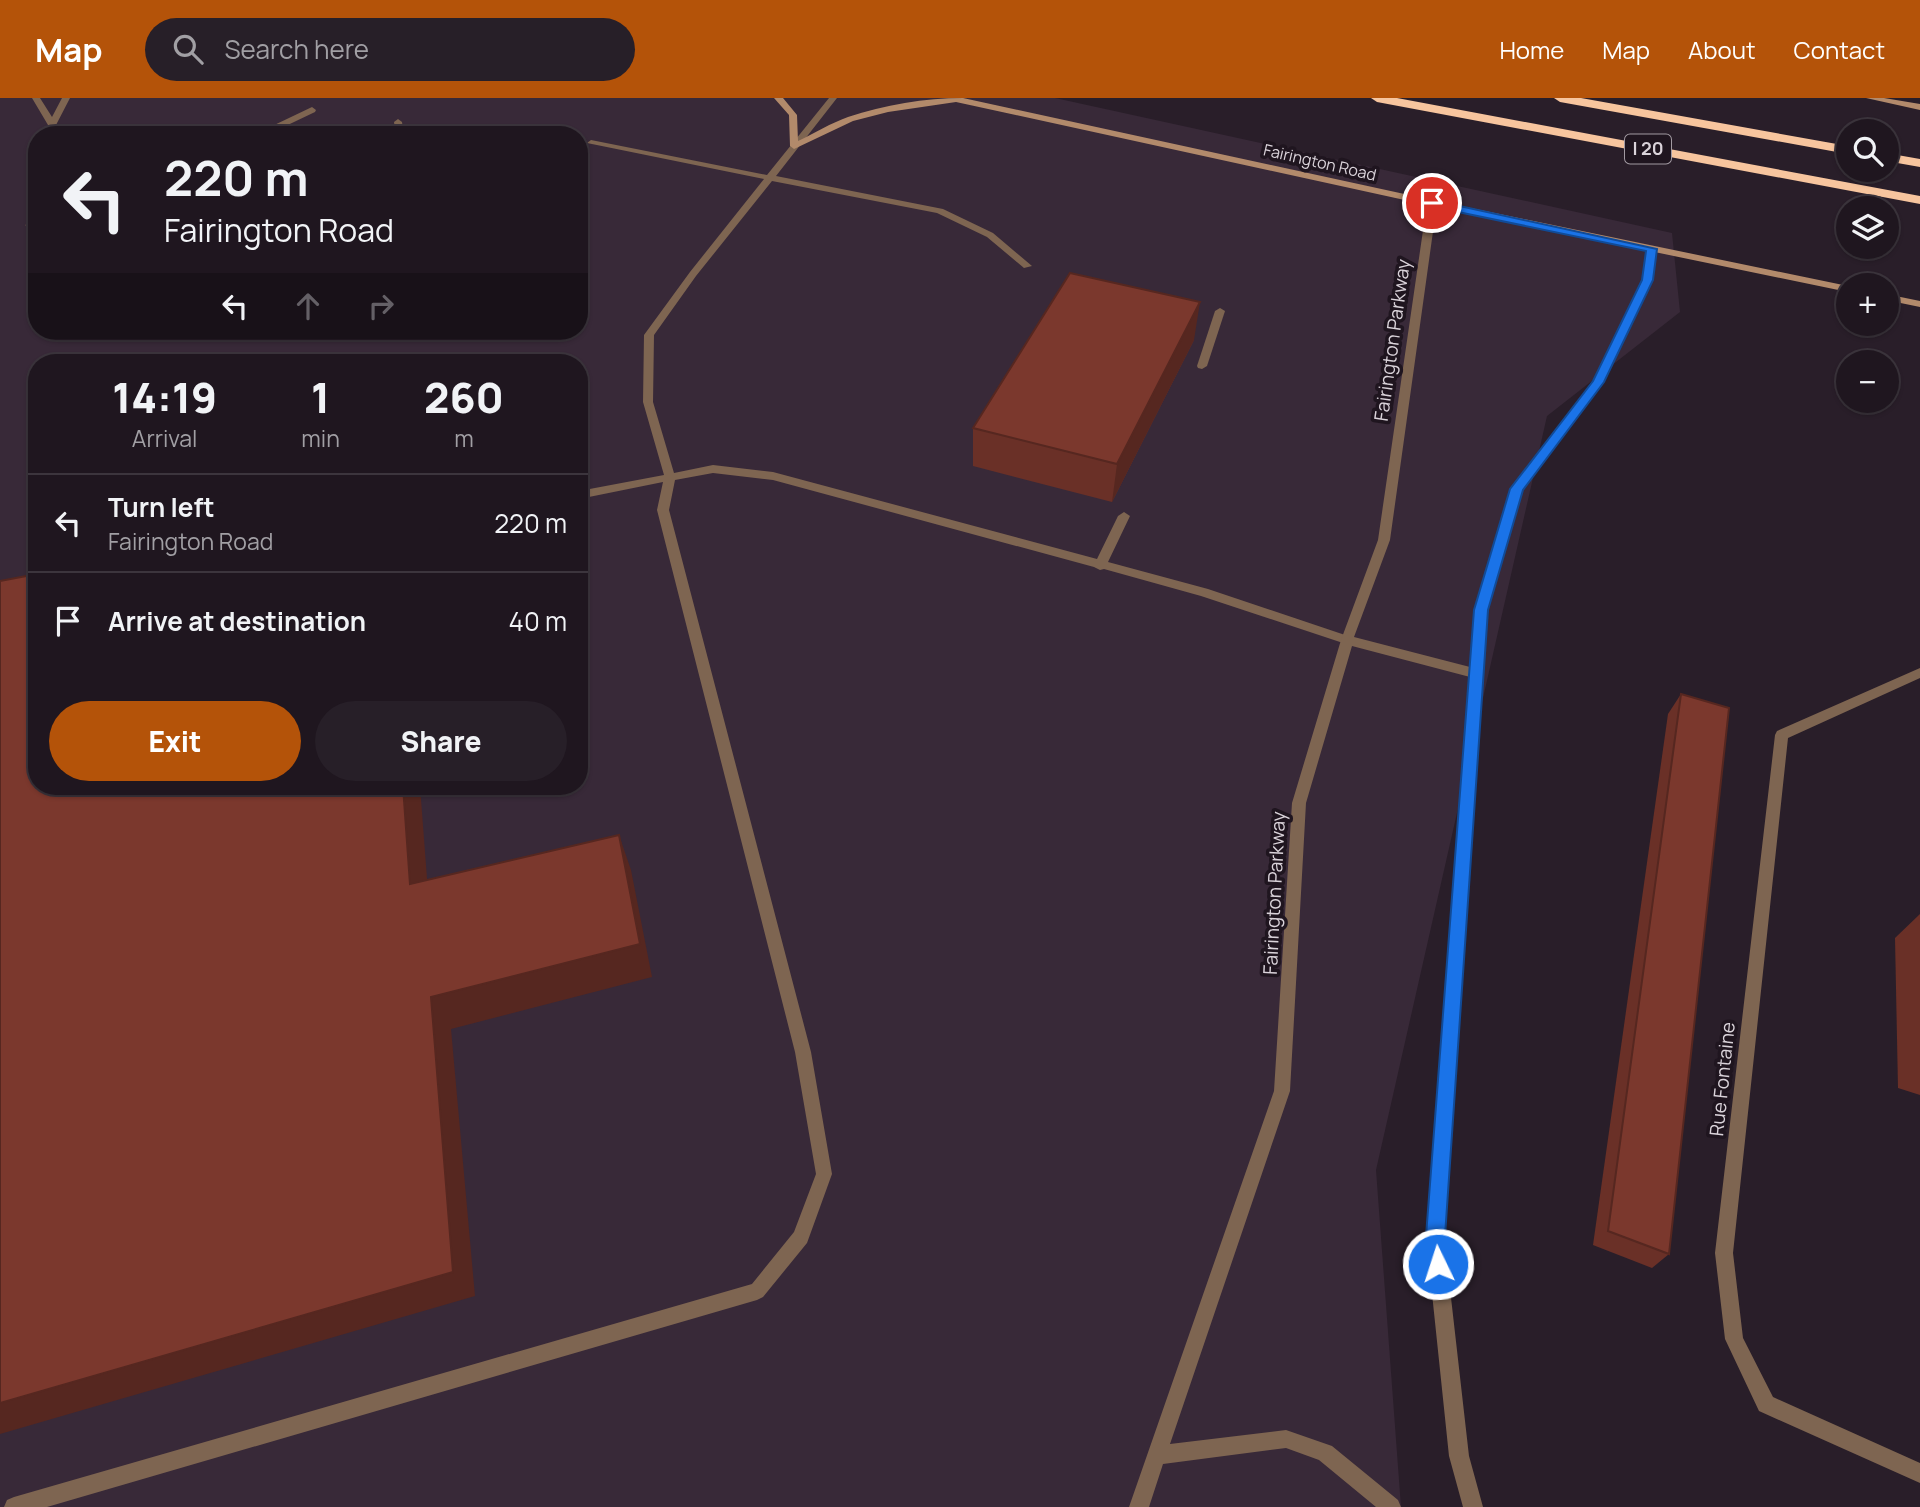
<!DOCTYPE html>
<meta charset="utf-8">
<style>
:root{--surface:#1f161f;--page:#271f28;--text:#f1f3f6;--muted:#a19fa4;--line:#3c353d;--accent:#b45309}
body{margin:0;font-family:Manrope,sans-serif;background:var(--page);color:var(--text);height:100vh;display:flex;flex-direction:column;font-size:26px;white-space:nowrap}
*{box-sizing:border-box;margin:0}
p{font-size:23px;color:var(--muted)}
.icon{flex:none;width:38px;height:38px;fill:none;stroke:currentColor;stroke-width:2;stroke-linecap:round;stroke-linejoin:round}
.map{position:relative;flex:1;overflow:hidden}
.panel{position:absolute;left:28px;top:256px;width:560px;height:441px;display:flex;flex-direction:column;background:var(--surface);border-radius:28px;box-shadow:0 2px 5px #0004,0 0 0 2px var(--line)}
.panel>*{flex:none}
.hud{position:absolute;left:28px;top:28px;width:560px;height:214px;border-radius:28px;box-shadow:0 2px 5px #0004,0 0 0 2px var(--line);background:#1f161f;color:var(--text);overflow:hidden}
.tools{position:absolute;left:1836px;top:21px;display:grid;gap:14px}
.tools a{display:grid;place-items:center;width:63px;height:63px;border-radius:50%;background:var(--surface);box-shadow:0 2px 5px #0004,0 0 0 2px var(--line);font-size:35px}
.pin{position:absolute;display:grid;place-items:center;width:60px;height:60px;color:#fff;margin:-30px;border:4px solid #fff;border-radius:50%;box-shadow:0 2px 7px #0007}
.me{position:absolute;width:77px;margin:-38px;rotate:356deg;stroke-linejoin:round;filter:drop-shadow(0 0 5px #0008)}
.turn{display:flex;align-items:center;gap:24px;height:147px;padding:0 21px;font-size:32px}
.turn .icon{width:91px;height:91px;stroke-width:2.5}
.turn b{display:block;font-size:49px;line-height:60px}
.lanes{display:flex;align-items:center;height:66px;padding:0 21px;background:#0003;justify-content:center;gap:35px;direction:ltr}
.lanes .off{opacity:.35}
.eta{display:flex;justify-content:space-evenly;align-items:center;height:119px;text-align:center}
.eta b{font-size:42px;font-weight:800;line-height:49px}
.primary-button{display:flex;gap:14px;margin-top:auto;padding:14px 21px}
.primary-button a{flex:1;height:80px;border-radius:42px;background:var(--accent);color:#fff;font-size:28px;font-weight:800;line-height:80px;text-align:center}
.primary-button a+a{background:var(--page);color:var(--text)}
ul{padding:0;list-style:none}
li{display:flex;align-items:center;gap:21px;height:98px;padding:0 21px;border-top:2px solid var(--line)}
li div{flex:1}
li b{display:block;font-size:26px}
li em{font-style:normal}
header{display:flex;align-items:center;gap:42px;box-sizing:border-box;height:98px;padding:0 35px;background:var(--accent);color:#fff}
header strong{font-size:33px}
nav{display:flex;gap:38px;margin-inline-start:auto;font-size:24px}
.search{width:490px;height:63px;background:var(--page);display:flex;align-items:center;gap:18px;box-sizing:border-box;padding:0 24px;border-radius:38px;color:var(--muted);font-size:26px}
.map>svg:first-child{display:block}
.built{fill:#382938;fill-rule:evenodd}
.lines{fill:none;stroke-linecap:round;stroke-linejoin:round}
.lane{fill:#7e6551;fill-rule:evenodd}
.street{fill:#7e6551;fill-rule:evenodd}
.secondary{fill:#b28a6b;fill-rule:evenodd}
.highway{fill:#f7c59e;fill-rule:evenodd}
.wall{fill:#6a3027}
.shaded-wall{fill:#562720}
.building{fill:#7b382d;stroke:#562720;stroke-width:2}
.route{fill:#1a73e8;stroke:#114b97;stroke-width:2}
.labels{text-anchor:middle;stroke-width:7;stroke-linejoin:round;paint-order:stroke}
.far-street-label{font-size:16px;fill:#dad3da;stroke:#1f151f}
.shield{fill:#1f151f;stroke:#a29aa2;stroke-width:2}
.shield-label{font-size:18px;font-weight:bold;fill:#dad3da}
.street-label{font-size:19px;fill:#dad3da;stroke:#1f151f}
</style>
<header>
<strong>Map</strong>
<div class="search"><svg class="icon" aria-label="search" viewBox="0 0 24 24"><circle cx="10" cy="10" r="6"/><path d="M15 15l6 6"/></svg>Search here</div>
<nav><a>Home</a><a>Map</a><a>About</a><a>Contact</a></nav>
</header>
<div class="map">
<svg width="1920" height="1409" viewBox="0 0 1920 1409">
<rect width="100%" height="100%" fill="#291e29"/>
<path class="built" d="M0 0H1055L1672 135 1680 214 1547 318 1376 1072 1401 1409H0ZM37 37H579V233H37ZM37 264H579V688H37Z"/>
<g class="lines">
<g class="lane">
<path d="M32 0H40L52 19 62 0H70L56 27 52 30 48 27Z"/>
<path d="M829 0H837L776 78 943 111 993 135 1032 168 1024 170 987 139 937 115 772 83 696 178 654 237 653 304 674 375 713 367 773 374 1097 461 1118 418 1124 414 1130 418 1108 464 1208 491 1351 539 1353 542 1351 545H1343L1201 498 1104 471 1100 472 1094 469 773 382 713 375 675 382 669 412 811 954 832 1076 807 1145 763 1199 757 1202 47 1409H4L7 1402 14 1399 752 1186 794 1134 816 1076 795 954 657 412 663 384 579 401V393L664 377 643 304 644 237 690 174 764 81 587 45 591 42 767 77Z"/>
<path d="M312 9 316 12 315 14 273 34 224 37 268 30Z"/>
<path d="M398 21 402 24 404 37H396L394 24Z"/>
<path d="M37 123V129L30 130 25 127Z"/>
<path d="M1220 210 1225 213 1207 268 1202 271 1198 270 1197 268 1215 213Z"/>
</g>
<g class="street">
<path d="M1432 102 1437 105 1390 442 1354 539 1470 569 1475 512 1511 391 1593 283 1643 182 1646 151 1651 148 1656 151 1653 182 1603 284 1523 392 1487 512 1444 1138 1469 1358 1483 1409H1463L1449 1358 1426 1138 1470 579 1352 548 1306 705 1290 993 1170 1346 1286 1332 1332 1348 1398 1402 1401 1409H1376L1319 1362 1286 1350 1163 1366 1149 1409H1129L1274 993 1292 705 1341 542 1378 442 1427 105Z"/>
<path d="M1920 570V580L1788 640 1733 1155 1743 1240 1773 1299 1920 1365V1385L1759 1313 1725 1241 1715 1155 1775 637 1777 633Z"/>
</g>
<g class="secondary">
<path d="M774 0H783L797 17 798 43C815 35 831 25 848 19 884 7 925 0 963 0L1432 102 1848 188V194L1432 108 956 4 888 14 853 23 794 51 790 48 789 17Z"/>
<path d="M1866 0H1884L1920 6V12Z"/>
<path d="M1886 196 1920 203V209L1886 202Z"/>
</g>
<g class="highway">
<path d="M1371 0H1397L1920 98V106L1377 4Z"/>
<path d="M1554 0H1581L1848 48V56L1560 4Z"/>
<path d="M1886 55 1920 61V69L1886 63Z"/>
</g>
</g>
<g class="wall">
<path d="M1194 242 1112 404 973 368V330Z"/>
<path d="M1681 596 1669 1156 1652 1170 1593 1147 1668 616Z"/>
<path d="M1920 816V997L1898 990 1895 840Z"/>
</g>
<g class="shaded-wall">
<path d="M1200 204 1194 242 1112 404 1117 366Z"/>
<path d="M579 601 583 623 579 624Z"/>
<path d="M403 688H420L430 820 410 786Z"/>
<path d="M619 737 631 772 652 879 451 931 475 1198 0 1336V1305L431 899Z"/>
</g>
<g class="building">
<path d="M1070 175 1200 204 1117 366 973 330Z"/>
<path d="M37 476V688H403L410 786 619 737 640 846 431 899 453 1174 0 1305V483Z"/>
<path d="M1681 596 1729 610 1669 1156 1608 1133Z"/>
</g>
<path class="route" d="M1432 102 1657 151 1653 182 1604 284 1523 392 1488 512 1445 1138 1448 1166 1445 1173 1438 1176 1431 1173 1426 1138 1474 512 1510 391 1593 283 1642 182 1646 153 1429 108V103Z"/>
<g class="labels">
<g class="far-street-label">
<text transform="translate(1320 64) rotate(13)" y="6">Fairington Road</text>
</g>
<rect class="shield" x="1625" y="36.5" width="46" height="29" rx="5"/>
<g class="shield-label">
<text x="1648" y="57">I 20</text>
</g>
<g class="street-label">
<text transform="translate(1392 242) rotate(-82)" y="7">Fairington Parkway</text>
<text transform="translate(1274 795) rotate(-87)" y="7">Fairington Parkway</text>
<text transform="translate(1722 981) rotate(-84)" y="7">Rue Fontaine</text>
</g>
</g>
</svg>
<div class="tools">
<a><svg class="icon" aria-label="search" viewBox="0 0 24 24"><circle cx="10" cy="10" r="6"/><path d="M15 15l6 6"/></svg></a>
<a><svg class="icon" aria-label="layers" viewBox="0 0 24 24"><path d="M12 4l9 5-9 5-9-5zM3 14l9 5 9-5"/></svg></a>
<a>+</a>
<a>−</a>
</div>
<div class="pin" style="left:1432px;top:105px;background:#d93025"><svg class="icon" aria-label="arrive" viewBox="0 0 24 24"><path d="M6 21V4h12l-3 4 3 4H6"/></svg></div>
<svg class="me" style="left:1438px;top:1166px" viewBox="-20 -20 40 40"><circle r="17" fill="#1a73e8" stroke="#fff" stroke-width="3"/><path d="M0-11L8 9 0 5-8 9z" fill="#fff"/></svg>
<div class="hud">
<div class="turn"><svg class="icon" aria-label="left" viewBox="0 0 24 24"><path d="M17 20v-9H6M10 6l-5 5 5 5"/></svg><div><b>220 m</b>Fairington Road</div></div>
<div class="lanes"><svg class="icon" aria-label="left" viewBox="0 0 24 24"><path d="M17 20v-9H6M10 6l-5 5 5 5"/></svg><svg class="icon off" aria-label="ahead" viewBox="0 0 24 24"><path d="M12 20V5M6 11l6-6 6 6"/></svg><svg class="icon off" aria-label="right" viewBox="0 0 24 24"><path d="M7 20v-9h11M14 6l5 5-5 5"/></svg></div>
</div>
<section class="panel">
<div class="eta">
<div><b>14:19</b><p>Arrival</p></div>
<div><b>1</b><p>min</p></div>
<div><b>260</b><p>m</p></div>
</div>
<ul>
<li><svg class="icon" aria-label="left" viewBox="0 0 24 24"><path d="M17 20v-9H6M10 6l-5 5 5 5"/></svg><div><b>Turn left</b><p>Fairington Road</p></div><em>220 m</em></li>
<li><svg class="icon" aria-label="arrive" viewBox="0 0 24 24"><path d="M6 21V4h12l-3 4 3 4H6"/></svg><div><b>Arrive at destination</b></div><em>40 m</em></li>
</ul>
<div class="primary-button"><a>Exit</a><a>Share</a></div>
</section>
</div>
